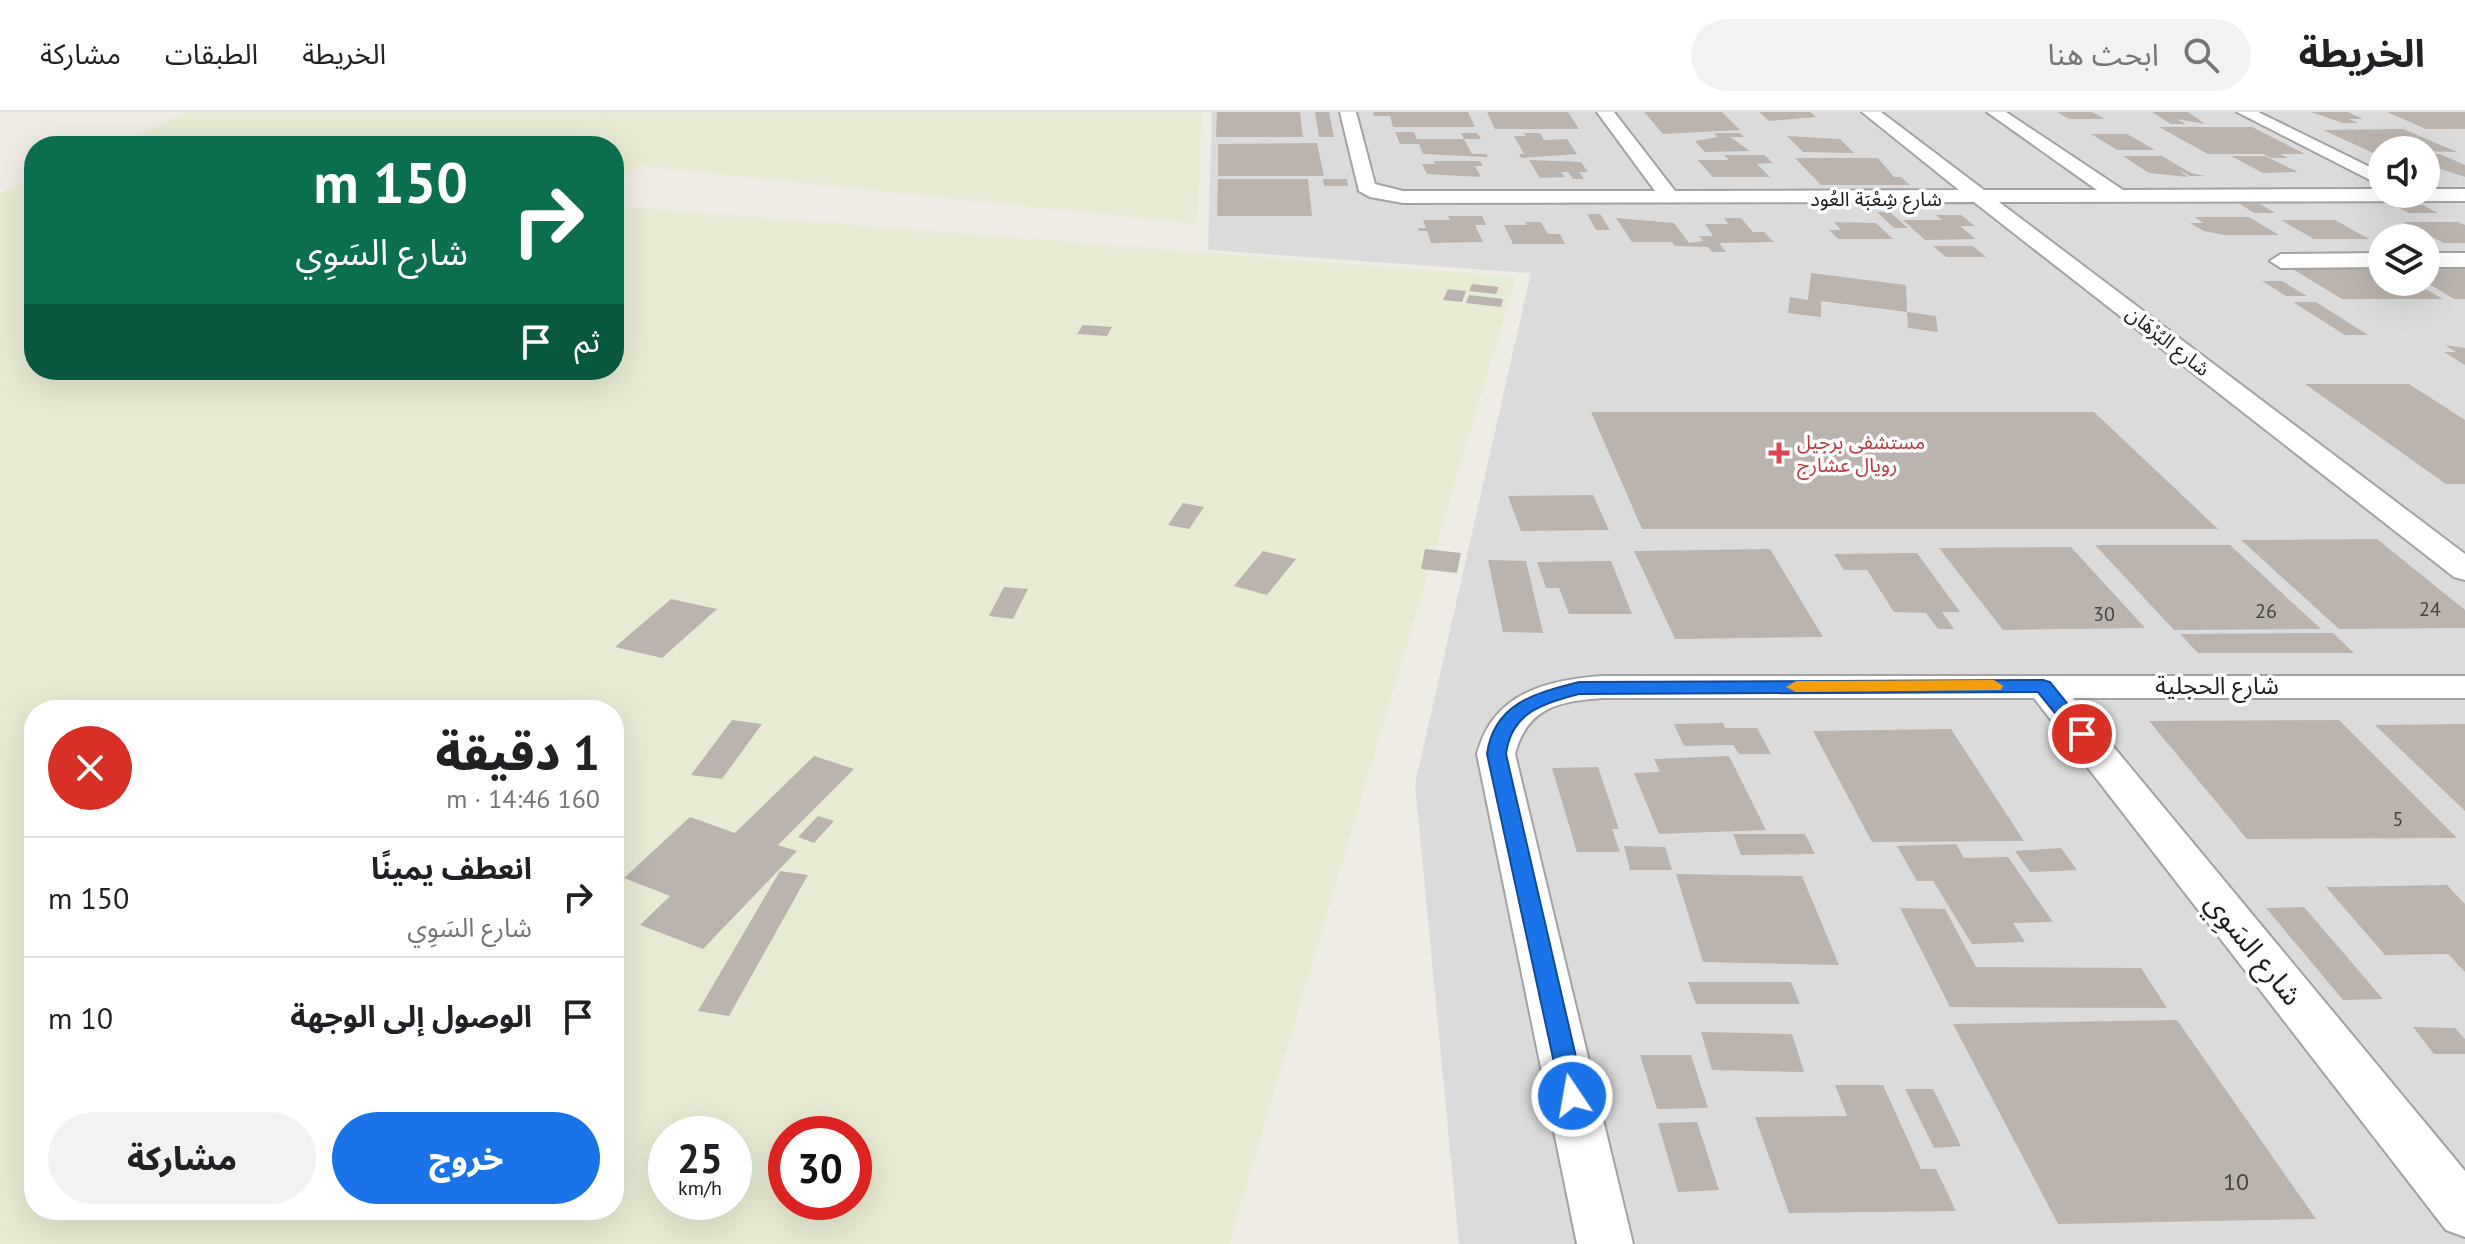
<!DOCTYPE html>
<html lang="ar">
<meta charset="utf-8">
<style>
:root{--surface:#fff;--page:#f2f2f2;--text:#202124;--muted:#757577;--line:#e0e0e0;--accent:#1a73e8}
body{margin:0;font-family:"PT Sans","Noto Sans Arabic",sans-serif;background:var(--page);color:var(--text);direction:rtl;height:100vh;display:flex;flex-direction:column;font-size:30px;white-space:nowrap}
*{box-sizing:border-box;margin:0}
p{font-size:26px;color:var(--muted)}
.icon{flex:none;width:44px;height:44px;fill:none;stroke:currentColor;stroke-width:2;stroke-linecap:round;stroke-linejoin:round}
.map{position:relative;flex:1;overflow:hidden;direction:ltr}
.panel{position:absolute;left:24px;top:588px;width:600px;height:520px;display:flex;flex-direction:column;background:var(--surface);border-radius:32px;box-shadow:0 8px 32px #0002;direction:rtl}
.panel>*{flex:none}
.hud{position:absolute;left:24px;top:24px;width:600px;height:244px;border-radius:32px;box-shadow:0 8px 32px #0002;direction:rtl;background:#0b6e4f;color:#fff;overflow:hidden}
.tools{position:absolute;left:2368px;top:24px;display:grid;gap:16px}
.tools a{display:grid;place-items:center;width:72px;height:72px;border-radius:50%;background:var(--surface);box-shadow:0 8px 32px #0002;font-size:40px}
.speed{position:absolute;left:648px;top:1004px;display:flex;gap:16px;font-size:40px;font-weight:700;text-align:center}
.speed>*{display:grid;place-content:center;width:104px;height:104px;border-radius:50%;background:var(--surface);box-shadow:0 8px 32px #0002;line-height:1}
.speed small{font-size:20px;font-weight:400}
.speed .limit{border:12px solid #d22;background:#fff;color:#111}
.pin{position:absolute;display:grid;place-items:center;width:68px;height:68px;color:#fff;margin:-34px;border:4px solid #fff;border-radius:50%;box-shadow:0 2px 8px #0007}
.me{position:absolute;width:88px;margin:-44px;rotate:348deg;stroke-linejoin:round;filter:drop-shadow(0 0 6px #0008)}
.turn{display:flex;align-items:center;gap:28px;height:168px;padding:0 24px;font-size:36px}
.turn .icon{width:104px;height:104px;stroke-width:2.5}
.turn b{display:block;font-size:56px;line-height:68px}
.then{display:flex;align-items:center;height:76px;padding:0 24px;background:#0003;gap:16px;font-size:30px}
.round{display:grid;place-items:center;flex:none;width:84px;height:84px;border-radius:42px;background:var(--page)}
.summary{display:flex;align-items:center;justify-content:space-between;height:136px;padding:0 24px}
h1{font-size:48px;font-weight:800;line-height:60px}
.button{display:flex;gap:16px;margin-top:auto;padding:16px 24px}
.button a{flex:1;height:92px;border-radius:48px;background:var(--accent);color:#fff;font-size:32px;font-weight:800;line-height:92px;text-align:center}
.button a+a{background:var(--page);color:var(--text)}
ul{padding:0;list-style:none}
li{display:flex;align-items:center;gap:24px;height:120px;padding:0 24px;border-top:2px solid var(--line)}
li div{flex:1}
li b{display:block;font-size:30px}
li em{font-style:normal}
header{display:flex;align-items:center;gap:48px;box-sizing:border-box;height:112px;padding:0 40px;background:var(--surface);border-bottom:2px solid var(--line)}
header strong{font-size:38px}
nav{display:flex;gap:44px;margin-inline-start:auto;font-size:28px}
.search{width:560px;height:72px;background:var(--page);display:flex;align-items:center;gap:20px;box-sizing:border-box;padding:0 28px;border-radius:44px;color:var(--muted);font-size:30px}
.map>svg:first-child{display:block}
.residential{fill:#dcdbdb;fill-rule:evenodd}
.farmland{fill:#e8ebd3;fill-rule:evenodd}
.building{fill:#bbb4ae}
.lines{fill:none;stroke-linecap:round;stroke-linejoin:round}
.minor-casing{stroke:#a2a2a2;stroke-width:4}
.minor{fill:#fff;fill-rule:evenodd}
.route{fill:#1a73e8;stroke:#114b97;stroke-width:2}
.slow{fill:#f59e0b}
.health-dot{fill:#e0444e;stroke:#fff;stroke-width:3}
.labels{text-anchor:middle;stroke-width:7;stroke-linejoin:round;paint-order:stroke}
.far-street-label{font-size:20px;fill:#1e1e1e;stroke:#fff}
.far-health-label{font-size:20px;fill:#be3a42;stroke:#fff;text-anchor:start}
.number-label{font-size:20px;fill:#454442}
.street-label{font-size:24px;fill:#1e1e1e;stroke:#fff}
.near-number-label{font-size:24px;fill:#454442}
.near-street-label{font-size:28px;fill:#1e1e1e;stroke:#fff}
</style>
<header>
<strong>الخريطة</strong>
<div class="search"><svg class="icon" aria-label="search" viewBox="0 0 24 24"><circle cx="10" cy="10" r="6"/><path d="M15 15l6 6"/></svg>ابحث هنا</div>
<nav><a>الخريطة</a><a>الطبقات</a><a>مشاركة</a></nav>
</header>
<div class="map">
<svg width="2465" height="1132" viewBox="0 0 2465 1132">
<rect width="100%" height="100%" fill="#eeece5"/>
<path class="residential" d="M1212 0H2465V1132H1459L1415 672 1531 161 1208 138ZM2382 38H2426V82H2382ZM2382 126H2426V170H2382Z"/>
<g class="farmland">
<path d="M188 0H1202L1197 112 642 54 614 71V34H111Z"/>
<path d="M34 68V258H614V94L1516 165 1229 1132H0V81ZM34 598H614V1098H34ZM666 1022H734V1090H666ZM786 1022H854V1090H786Z"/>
</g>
<g class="building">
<path d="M1217 0H1300L1303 25H1216Z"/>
<path d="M1315 0H1329L1334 25H1319Z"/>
<path d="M1373 0H1468L1475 15H1393L1390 4H1374Z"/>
<path d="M1487 0H1568L1579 17H1495Z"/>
<path d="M1644 0H1722L1740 18 1663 22Z"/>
<path d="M1759 0H1810L1816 5 1769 9Z"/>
<path d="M2057 0H2092L2105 7H2069Z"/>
<path d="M2152 0H2188L2205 12 2176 7 2186 12H2171Z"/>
<path d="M2311 0H2348L2363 7H2349L2359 11H2343Z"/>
<path d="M2387 0H2465V17H2426Z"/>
<path d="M2159 15H2252L2305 42H2280L2288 46H2271L2263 42H2208Z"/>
<path d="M2403 17 2457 40 2382 38 2373 41 2323 18Z"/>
<path d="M1395 20H1414L1417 27H1464L1461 21H1477L1481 27H1464L1472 42H1486L1488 45 1423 42 1419 32H1400Z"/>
<path d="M1524 21H1540L1544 28 1567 27 1577 42 1521 46 1519 42H1524L1514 24H1526Z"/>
<path d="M1714 21H1740L1744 25H1730L1750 39 1705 40 1695 29 1718 25Z"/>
<path d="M2091 22H2127L2155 38H2117Z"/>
<path d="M1787 24 1840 27 1854 41 1803 40Z"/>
<path d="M1317 31 1324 64H1218V32Z"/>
<path d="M2426 42H2440L2465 53V65L2426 52Z"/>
<path d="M1724 43H1764L1773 51 1757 52 1770 65H1713L1698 48H1729Z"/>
<path d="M2123 44H2162L2191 61 2205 64H2190L2178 57 2188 65 2149 61Z"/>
<path d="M2231 44H2265L2298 60 2263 61Z"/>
<path d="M1795 46H1878L1894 65H1901L1910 73H1821Z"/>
<path d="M1529 48 1581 50 1588 60H1579L1584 67H1573L1568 60H1561L1565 65 1540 66Z"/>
<path d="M1434 49H1480L1483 54H1475L1481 65 1427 62 1422 52H1435Z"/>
<path d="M1218 67H1308L1312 104H1217Z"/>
<path d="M1323 67H1347L1348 74H1324Z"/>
<path d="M2240 92H2260L2275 101H2254Z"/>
<path d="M2394 93H2423L2438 101H2409Z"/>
<path d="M1877 100H1890L1908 116H1894Z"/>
<path d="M1587 102H1600L1610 118H1596Z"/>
<path d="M1936 103H1961L1975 114H1960L1976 127 1925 128 1903 108H1942Z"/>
<path d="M1448 104H1482L1486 113H1475L1483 130 1431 131 1427 119H1419L1418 116H1426L1423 108H1450Z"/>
<path d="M2195 105H2249L2279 123H2224L2204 119 2190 111H2203Z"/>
<path d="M1616 106 1674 111 1689 131 1703 129 1699 124H1713L1705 112H1728L1724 106H1741L1753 120H1764L1774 130 1719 131 1726 140H1712L1708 135 1675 134 1672 130H1632Z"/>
<path d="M2281 108H2335L2369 127H2314Z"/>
<path d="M1525 110H1541L1548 122H1560L1565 132H1513L1504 113H1527Z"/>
<path d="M1834 110 1876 111 1893 127H1838L1829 118H1841Z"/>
<path d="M2403 110H2458L2465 113V131H2444Z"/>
<path d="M1933 134H1973L1986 145H1946Z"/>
<path d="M2382 152V170H2413L2443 187H2342L2286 153Z"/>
<path d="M2426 153H2465V187H2454L2426 170Z"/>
<path d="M1811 161 1906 173 1907 200 1821 189V205L1788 201 1790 185 1808 188Z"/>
<path d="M2262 169H2282L2307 184H2286Z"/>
<path d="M1472 172 1499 175 1496 182 1469 179Z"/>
<path d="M1448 177 1466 179 1462 190 1443 188Z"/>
<path d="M1469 183 1503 187 1501 195 1466 191Z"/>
<path d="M2293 190H2316L2368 223H2345Z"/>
<path d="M1907 200 1936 204 1938 220 1908 216Z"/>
<path d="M1083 213 1112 215 1107 224 1077 222Z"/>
<path d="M2445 233 2465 236V253L2444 240H2456Z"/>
<path d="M299 258H328L312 266 292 261Z"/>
<path d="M2305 272H2409L2465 308V372H2446Z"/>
<path d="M1591 300H2094L2218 417H1642Z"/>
<path d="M1593 383 1609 418 1521 419 1508 384Z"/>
<path d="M1183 391 1204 395 1189 417 1168 413Z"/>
<path d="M2377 427 2465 498V516L2339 517 2241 428Z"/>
<path d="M2095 433H2230L2321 517 2174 518Z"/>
<path d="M2071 435 2145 516 2003 518 1939 436Z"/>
<path d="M1425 437 1461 441 1457 461 1421 457Z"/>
<path d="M1770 437 1823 525 1675 527 1634 439Z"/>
<path d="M1263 439 1296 447 1267 483 1234 474Z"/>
<path d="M1917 441 1960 500H1942L1954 517H1938L1926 501 1894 500 1867 458H1844L1834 442Z"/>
<path d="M1488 448 1526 449 1543 521 1503 520Z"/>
<path d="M1611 449 1632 502H1569L1559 476H1546L1537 450Z"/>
<path d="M1004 475 1028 477 1013 507 989 504Z"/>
<path d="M671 487 717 497 662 546 615 535Z"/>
<path d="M2333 521 2354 541H2198L2180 522Z"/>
<path d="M732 608 762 612 722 667 691 663Z"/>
<path d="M2339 608 2457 726 2247 727 2149 609Z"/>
<path d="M1723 611 1725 616H1757L1771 642H1739L1733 633 1684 634 1674 612Z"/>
<path d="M2465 612V699L2375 613Z"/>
<path d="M1951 617 2024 729 1872 730 1813 619Z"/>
<path d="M814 644 854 657 778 733 797 739 703 837 640 813 670 784 624 766 690 705 735 721Z"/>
<path d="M1729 644 1766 718 1659 722 1634 661 1660 660 1654 647Z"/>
<path d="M1598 655 1619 717H1612L1620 740H1577L1552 656Z"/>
<path d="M818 704 834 709 814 731 798 725Z"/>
<path d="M1733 722H1805L1815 742 1741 743Z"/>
<path d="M1956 732 1964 746 2008 745 2053 810 2013 811 2025 830 1972 832 1933 769H1917L1897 734Z"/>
<path d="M1624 734 1665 735 1672 758H1630Z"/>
<path d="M2061 736 2077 758 2030 760 2015 739Z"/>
<path d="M780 759 808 763 729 904 698 899Z"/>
<path d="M1676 762 1802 764 1839 853 1703 850Z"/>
<path d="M2447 773 2465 792V860L2448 842 2385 843 2326 775Z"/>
<path d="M2304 795 2383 887 2343 888 2266 796Z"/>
<path d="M1900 796 1945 797 1976 855 2141 856 2167 896 1950 895Z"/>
<path d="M1688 870H1791L1800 892H1696Z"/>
<path d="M2177 908 2316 1107 2058 1112 1953 912Z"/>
<path d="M2413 915 2455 916 2465 927V942H2434Z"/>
<path d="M1701 920 1792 922 1804 960 1712 958Z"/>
<path d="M1640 943H1691L1708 996 1657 997Z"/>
<path d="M1835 973H1883L1921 1057H1936L1956 1099 1789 1101 1755 1005 1847 1004Z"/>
<path d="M1905 977H1933L1961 1034 1934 1036Z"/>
<path d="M1697 1010 1719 1078 1678 1080 1658 1011Z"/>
</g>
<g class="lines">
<g class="minor-casing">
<g id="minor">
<path d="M1340 0H1356L1375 72 1403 79H1655L1597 0H1614L1675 79 1959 78 1862 0H1881L1984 78H2097L1987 0H2006L2123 78 2382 77V82H2426V77H2465V89L1999 90 2465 442V468L2454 465 1974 90 1403 91 1370 85 1359 79Z"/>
<path d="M2237 0H2258L2382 61V74Z"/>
<path d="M2382 141V155L2281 156 2270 149 2281 142Z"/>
<rect x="2426" y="141" width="39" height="14"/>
<path d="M1603 564H2465V586H2073L2465 1059V1125L2446 1118 2034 586H1603C1560 589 1527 595 1515 642L1633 1132H1577L1477 642C1493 581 1546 568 1603 564Z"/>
</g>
</g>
<use href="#minor" class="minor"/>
</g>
<path class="route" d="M2043 568 2050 570 2088 617 2091 622 2088 626H2075L2038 580 1579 582C1543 591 1511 601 1506 642L1585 984 1581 992 1572 995 1563 992 1487 642C1494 591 1536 581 1579 570Z"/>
<path class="slow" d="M1994 568 2003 574 2001 578 1796 580 1786 575 1796 569Z"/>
<path class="health-dot" d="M1775 329h8v8h8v8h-8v8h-8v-8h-8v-8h8z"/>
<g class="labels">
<g class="far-street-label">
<text x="1876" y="94">شارع شِعْبَة العُود</text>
<text transform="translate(2168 229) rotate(38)" y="7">شارع البُرْهَان</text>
</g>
<g class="far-health-label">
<text x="1797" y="337">مستشفى برجيل<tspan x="1797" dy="23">رويال عشارج</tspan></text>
</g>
<g class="number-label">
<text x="2430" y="504">24</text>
<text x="2266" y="506">26</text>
<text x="2104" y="509">30</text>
<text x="2398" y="714">5</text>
</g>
<g class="street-label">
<text x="2217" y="582">شارع الحجلية</text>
</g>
<g class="near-number-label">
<text x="2236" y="1078">10</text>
</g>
<g class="near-street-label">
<text transform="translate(2254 837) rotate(51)" y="10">شارع السَوِي</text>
</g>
</g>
</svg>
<div class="tools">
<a><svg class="icon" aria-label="sound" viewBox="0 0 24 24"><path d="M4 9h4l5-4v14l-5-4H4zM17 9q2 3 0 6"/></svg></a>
<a><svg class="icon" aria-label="layers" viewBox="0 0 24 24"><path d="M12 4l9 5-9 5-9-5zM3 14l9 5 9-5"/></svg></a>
</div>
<div class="speed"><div>25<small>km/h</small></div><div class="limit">30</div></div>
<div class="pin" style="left:2082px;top:622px;background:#d93025"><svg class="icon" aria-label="arrive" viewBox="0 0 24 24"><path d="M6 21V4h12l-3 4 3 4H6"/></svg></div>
<svg class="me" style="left:1572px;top:984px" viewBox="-20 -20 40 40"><circle r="17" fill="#1a73e8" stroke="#fff" stroke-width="3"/><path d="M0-11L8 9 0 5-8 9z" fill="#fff"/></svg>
<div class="hud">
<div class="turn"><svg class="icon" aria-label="right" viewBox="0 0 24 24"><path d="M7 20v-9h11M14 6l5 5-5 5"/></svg><div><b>150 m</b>شارع السَوِي</div></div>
<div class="then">ثم<svg class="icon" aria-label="arrive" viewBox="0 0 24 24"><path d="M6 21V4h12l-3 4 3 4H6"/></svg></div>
</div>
<section class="panel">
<div class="summary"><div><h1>1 دقيقة</h1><p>160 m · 14:46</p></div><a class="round" style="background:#d93025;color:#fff"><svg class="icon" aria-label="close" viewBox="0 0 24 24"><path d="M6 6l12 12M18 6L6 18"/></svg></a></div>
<ul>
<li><svg class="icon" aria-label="right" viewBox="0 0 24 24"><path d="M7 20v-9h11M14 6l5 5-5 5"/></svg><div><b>انعطف يمينًا</b><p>شارع السَوِي</p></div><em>150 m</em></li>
<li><svg class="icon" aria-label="arrive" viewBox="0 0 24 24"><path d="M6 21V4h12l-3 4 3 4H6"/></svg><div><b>الوصول إلى الوجهة</b></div><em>10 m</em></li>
</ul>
<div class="button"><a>خروج</a><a>مشاركة</a></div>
</section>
</div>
